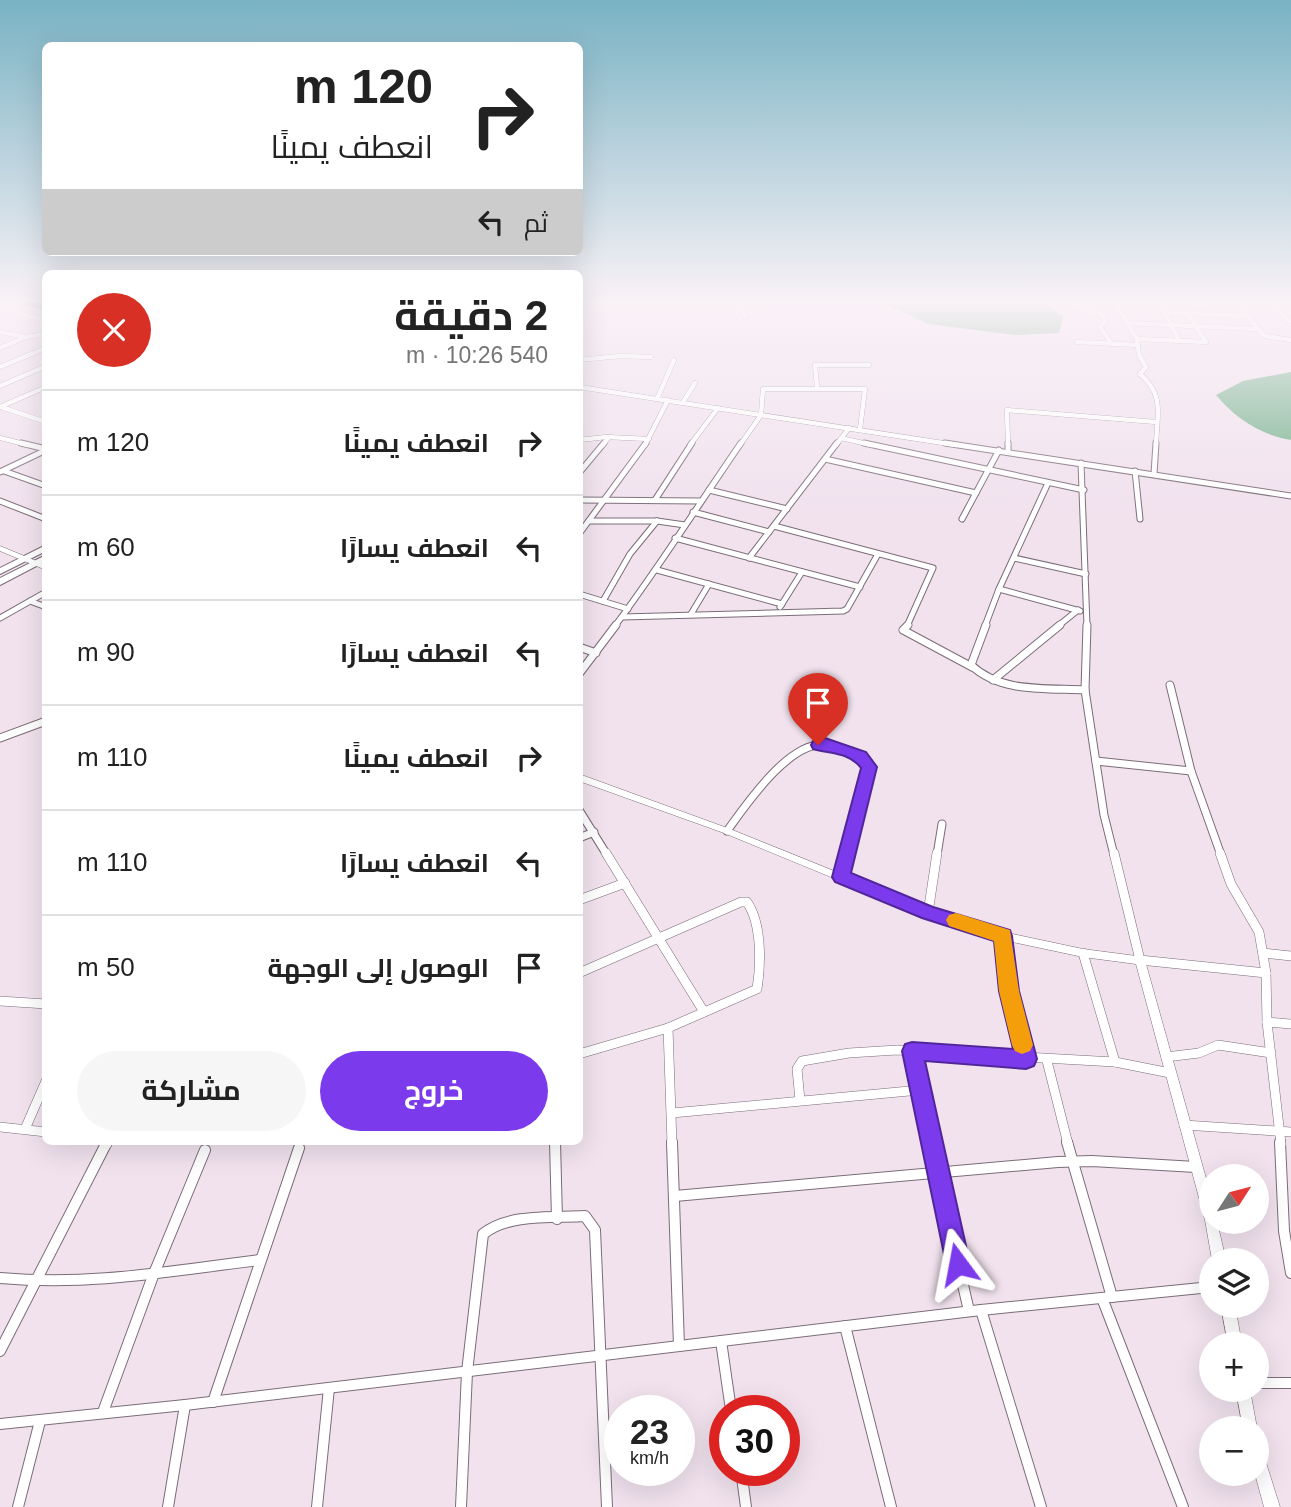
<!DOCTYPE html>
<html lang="ar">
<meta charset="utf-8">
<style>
:root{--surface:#fff;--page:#f6f6f6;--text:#222;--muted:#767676;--line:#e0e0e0;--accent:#7c3aed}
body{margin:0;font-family:Arial,Cairo,sans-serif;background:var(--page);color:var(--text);direction:rtl;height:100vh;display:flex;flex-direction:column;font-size:26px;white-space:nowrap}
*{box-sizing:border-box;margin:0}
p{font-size:23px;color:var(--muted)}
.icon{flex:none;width:38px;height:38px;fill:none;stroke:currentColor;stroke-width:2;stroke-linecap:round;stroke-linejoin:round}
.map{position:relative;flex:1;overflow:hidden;direction:ltr}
.sheet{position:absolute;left:42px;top:270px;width:541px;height:875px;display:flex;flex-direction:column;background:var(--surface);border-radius:10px;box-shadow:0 7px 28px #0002;direction:rtl}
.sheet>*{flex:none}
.banner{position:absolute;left:42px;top:42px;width:541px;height:214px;border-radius:10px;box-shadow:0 7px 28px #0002;direction:rtl;background:#fff;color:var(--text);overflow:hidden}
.needle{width:46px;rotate:54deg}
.tools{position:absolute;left:1199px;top:1164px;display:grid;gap:14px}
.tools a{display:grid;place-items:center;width:70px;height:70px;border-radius:50%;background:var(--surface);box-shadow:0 7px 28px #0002;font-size:35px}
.speed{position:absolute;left:604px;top:1395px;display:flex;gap:14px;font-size:35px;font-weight:700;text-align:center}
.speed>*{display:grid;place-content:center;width:91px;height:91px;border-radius:50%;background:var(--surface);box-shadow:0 7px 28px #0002;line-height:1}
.speed small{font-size:18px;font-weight:400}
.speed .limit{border:10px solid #d22;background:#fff;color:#111}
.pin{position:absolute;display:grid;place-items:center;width:60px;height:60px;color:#fff;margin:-72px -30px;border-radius:50% 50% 50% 0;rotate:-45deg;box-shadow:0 0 7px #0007}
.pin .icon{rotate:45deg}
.me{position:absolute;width:77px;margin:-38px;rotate:347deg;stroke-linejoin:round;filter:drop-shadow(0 0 5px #0008)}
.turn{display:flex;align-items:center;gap:24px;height:147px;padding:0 35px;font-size:32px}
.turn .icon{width:91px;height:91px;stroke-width:2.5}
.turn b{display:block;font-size:49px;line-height:60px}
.then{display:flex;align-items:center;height:66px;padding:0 35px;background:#0003;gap:14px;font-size:26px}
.round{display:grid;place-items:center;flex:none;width:74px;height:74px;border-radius:37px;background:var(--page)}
.head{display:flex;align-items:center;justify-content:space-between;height:119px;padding:0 35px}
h1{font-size:42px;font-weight:700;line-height:52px}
.action{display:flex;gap:14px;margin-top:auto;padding:14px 35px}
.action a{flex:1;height:80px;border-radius:42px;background:var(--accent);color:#fff;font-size:28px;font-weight:700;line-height:80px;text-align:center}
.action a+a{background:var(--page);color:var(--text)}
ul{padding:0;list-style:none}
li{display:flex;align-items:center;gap:21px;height:105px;padding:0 35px;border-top:2px solid var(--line)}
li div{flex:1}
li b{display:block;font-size:26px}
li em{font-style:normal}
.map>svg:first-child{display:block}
.water{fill:#73b08b}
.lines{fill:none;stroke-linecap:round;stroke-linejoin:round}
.minor-far4-casing{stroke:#7b6d78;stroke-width:5}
.minor-far3-casing{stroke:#7b6d78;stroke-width:7}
.minor-far2-casing{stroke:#7b6d78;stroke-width:9}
.minor-far1-casing{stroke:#7b6d78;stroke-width:10}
.minor-casing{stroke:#7b6d78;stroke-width:12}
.tertiary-casing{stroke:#7b6d78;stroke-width:1}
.primary-casing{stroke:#7b6d78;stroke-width:2}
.minor-far4{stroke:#fff;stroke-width:4.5}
.minor-far3{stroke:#fff;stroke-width:5}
.minor-far2{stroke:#fff;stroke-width:7}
.minor-far1{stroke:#fff;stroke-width:9}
.minor{stroke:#fff;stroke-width:10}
.tertiary{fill:#fff;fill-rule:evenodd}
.primary{fill:#fff;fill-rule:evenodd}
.wall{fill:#453a42}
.route{fill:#7c3aed;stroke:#51269a;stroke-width:2}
.slow{fill:#f59e0b}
</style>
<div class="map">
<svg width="1291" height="1507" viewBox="0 0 1291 1507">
<rect width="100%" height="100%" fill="#f1e2ee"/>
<g class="water">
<path d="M1039 300 1063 316 1059 333 1014 335 929 324 878 301Z"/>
<path d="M1291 372V440C1261 435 1236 419 1216 395L1243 381Z"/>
</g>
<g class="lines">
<g class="minor-far4-casing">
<g id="minor-far4">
<path d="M738 300 745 317"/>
<path d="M1071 300 1075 306 1103 315 1105 321 1100 327 1112 344"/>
<path d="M1114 300 1137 339 1139 355 1146 367 1140 374C1165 395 1157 415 1156 445"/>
<path d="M1156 300 1162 306 1179 341"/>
<path d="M1234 300 1264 336 1291 340"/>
<path d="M1270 300 1291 324"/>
<path d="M0 308 46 321"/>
<path d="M661 308 671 300"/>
<path d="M1163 312 1246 316"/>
<path d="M1187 313 1206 342"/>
<path d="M1128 323 1257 329"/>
<path d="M0 332 26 337"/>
<path d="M1137 339 1206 342"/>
<path d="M1077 342 1138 345"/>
<path d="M0 348 26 337 46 334"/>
<path d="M579 360 620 356 651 357"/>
<path d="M0 367 46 348"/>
<path d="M0 386 46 366"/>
<path d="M579 387 956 445"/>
<path d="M817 387 815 365H869"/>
<path d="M657 399 674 360"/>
<path d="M683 402 695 383"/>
<path d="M0 407 46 387"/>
<path d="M1 407 46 422"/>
<path d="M0 438 28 445"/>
<path d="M841 438 872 445"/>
<path d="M579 440 606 437 649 439"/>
<path d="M603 445 609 437"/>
<path d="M645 445 668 400"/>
<path d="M690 445 718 408"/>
<path d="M740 445 761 415 763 389H865L860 429"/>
<path d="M836 445 849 428"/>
<path d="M1008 445 1007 410 1156 422"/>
</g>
</g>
<g class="minor-far3-casing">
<g id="minor-far3">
<path d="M21 443 46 449"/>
<path d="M864 443 1084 490"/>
<path d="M945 443 1291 496"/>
<path d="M1008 443V451"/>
<path d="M825 459 976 493"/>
<path d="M1081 463 1087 626"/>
<path d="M4 471 46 486"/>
<path d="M1135 471 1140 519"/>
<path d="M0 472 46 450"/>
<path d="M579 473 604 443"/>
<path d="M1154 474 1156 443"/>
<path d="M709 490 787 509"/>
<path d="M579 500 701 501"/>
<path d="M655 500 692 443"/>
<path d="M0 501 46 519"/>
<path d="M693 512 769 532"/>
<path d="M962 519 999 450"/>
<path d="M589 521H657L685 525"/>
<path d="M774 526 933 568 907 626"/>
<path d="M579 534 646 443"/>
<path d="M675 538 860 587"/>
<path d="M749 558 837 443"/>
<path d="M1014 558 1086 574"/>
<path d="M657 570 782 604"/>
<path d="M999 589 1080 611"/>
<path d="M579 594 628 609"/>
<path d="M30 601 46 607"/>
<path d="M603 601 630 554 657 521"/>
<path d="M780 607 802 572"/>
<path d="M691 614 709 584"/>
<path d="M622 617 843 611 847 609 878 554"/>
<path d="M0 618 46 592"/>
<path d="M615 626C659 567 699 504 741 443"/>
<path d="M985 626 999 589 1048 483"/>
<path d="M1058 626 1078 610"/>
</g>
</g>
<g class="minor-far2-casing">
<g id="minor-far2">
<path d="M908 625 903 630 972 667"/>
<path d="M986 625 971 665C1000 693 1047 688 1085 690"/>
<path d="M1087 625 1085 690 1104 815 1114 855"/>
<path d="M579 647 596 653"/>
<path d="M579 674 616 625"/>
<path d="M993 680 1060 625"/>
<path d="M1170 685 1191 771 1221 855"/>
<path d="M0 738 46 721"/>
<path d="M1096 761 1191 771"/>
<path d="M579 810 607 855"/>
<path d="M727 831C746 805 790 739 827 745 832 745 838 748 842 750 855 754 861 757 869 767L847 855"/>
<path d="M579 838 594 832"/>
<path d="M937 855 942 824"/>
</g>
</g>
<g class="minor-far1-casing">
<g id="minor-far1">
<path d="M606 853 704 1012"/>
<path d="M1114 853 1140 960 1266 973"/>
<path d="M1220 853 1231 884 1259 932 1266 973 1267 1022 1281 1144"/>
<path d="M841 877 847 853"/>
<path d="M579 900 625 883"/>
<path d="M928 913 937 853"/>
<path d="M1003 936 1009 991 1026 1059"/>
<path d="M1083 953 1115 1062"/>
<path d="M1263 953 1291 956"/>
<path d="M579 973 741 902H747C762 924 761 964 757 989L668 1028 579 1054"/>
<path d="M0 1001 46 1004"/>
<path d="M1267 1022 1291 1024"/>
<path d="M668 1028 672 1144"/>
<path d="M912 1051 931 1144"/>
<path d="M1166 1057 1199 1053 1218 1045 1271 1053"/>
<path d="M1047 1061 1068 1144"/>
<path d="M800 1100 797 1069 802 1061 849 1053 897 1050 1115 1062 1170 1073"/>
<path d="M672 1113 920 1090"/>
<path d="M1184 1125 1291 1132"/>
<path d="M0 1127 46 1132"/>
<path d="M25 1129 46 1081"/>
<path d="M555 1141V1144"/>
<path d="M107 1144 108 1141"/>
</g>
</g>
<g class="minor-casing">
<g id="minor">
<path d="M555 1142 557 1219"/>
<path d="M672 1142 679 1346"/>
<path d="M930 1142 969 1311"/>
<path d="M1067 1142 1112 1297"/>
<path d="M1280 1142 1284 1231 1291 1273"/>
<path d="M675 1196 1058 1162 1092 1161 1196 1167"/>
<path d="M0 1278C94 1286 168 1271 260 1260"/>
<path d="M1102 1298 1183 1507"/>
<path d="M981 1310 1041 1507"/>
<path d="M845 1326 891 1507"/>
<path d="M721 1341 731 1410"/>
<path d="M0 1351 107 1142"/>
<path d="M1256 1383H1291"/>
<path d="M213 1402 299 1148"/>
<path d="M103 1412 153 1276 205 1150"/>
<path d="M0 1424 185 1405 981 1310 1211 1287"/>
<path d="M741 1470 746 1507"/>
<path d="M18 1507 40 1421"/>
<path d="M168 1507 185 1405"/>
<path d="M317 1507 329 1388"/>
<path d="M461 1507 467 1372 483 1234C509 1213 554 1218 585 1216L595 1230 607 1507"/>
</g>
</g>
<g class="tertiary-casing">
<g id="tertiary">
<path d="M0 546 46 565V570L0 551Z"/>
<path d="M579 774 730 829 931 910 1003 932 1083 949 1144 957 1211 1196V1222H1217L1226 1260H1212L1205 1220 1136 964 1083 957 1003 940 928 917 724 833 579 781Z"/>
<path d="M1221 1306H1235L1242 1344H1228Z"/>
<path d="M1236 1390H1250L1257 1428 1256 1430V1428H1243Z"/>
<path d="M1256 1446 1261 1448 1263 1453 1280 1507H1264L1255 1474H1256Z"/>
</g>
</g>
<g class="primary-casing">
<g id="primary">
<path d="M46 545V551L0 574V568Z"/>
<path d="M46 555V561L0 585V578Z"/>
</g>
</g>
<use href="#minor-far4" class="minor-far4"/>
<use href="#minor-far3" class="minor-far3"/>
<use href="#minor-far2" class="minor-far2"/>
<use href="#minor-far1" class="minor-far1"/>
<use href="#minor" class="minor"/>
<use href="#tertiary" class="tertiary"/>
<use href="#primary" class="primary"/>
</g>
<path class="wall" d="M21 300H46V310L23 305Z"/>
<linearGradient id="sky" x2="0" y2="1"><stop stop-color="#79b2c3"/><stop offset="0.59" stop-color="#f9f2f7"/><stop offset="1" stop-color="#f9f2f7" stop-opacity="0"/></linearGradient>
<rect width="1291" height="511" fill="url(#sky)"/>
<path class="route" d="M825 738 866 752 877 767 851 873 933 907 1010 930 1012 936 1019 991 1037 1059 1034 1066 1026 1069 925 1061 970 1264 967 1273 958 1276 950 1273 946 1264 902 1051 905 1044 912 1042 1013 1049 999 991 994 941 922 918 835 882 832 877 861 768C849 752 830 754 813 749L811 745 813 741Z"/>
<path class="slow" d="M956 913 1010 930 1019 991 1033 1045 1030 1051 1022 1054 1015 1051 1012 1045 999 991 994 941 949 926 946 920 949 915Z"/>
</svg>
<div class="tools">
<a><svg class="needle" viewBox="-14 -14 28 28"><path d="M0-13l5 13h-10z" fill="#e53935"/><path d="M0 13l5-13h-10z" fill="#767676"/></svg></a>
<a><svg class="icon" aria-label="layers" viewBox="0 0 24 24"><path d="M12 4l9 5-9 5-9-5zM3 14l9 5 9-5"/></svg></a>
<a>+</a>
<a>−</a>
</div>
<div class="speed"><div>23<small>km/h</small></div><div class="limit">30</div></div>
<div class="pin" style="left:818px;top:745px;background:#d93025"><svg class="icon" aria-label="arrive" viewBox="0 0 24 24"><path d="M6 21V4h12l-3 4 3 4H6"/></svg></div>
<svg class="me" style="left:958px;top:1264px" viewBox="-20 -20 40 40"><path d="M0-17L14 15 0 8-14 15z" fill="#7c3aed" stroke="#fff" stroke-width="4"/></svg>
<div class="banner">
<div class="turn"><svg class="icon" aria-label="right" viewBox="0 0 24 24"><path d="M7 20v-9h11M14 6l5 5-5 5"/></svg><div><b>120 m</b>انعطف يمينًا</div></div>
<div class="then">ثم<svg class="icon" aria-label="left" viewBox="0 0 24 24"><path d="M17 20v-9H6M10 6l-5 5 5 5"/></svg></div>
</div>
<section class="sheet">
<div class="head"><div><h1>2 دقيقة</h1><p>540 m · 10:26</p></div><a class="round" style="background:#d93025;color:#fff"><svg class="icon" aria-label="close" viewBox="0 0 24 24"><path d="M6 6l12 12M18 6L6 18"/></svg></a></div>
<ul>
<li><svg class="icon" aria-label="right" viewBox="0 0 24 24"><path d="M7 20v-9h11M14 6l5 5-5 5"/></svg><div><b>انعطف يمينًا</b></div><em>120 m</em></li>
<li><svg class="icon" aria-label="left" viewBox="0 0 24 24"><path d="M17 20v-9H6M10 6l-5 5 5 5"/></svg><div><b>انعطف يسارًا</b></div><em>60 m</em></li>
<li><svg class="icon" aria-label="left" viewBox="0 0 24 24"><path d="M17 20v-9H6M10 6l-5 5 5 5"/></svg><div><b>انعطف يسارًا</b></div><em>90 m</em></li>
<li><svg class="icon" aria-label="right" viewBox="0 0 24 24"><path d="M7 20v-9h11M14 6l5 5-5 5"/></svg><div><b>انعطف يمينًا</b></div><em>110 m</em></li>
<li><svg class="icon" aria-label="left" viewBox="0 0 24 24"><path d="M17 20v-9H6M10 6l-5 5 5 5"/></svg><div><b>انعطف يسارًا</b></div><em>110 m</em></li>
<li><svg class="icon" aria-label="arrive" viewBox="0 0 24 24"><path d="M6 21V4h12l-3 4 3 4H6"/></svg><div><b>الوصول إلى الوجهة</b></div><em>50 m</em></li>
</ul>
<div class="action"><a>خروج</a><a>مشاركة</a></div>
</section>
</div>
